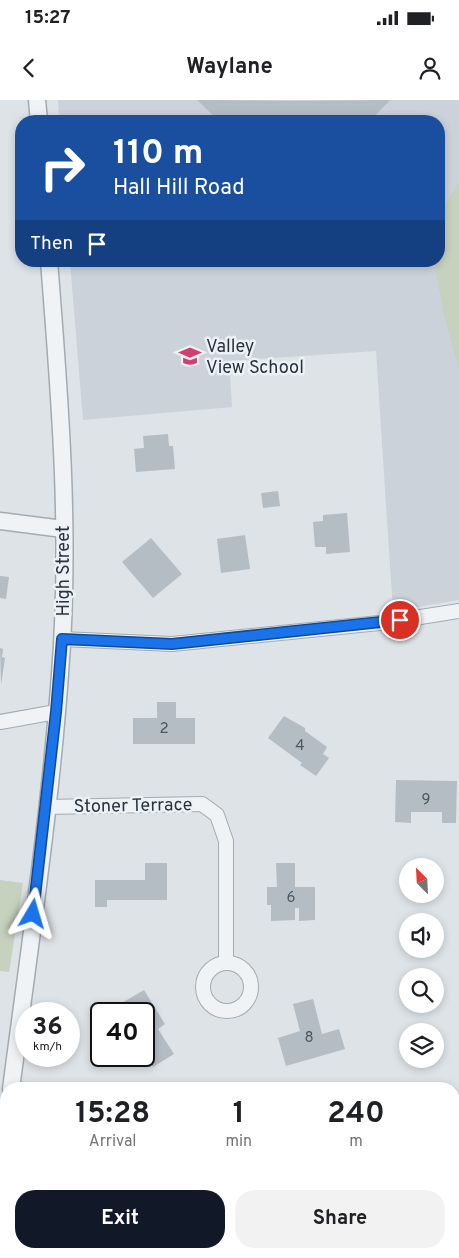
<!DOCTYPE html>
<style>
:root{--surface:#fff;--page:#f2f2f2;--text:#202124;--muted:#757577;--accent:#111827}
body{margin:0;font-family:Overpass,sans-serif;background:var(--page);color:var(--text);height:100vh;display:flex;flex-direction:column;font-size:19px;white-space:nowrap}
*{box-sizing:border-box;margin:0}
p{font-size:16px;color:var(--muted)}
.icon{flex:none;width:28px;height:28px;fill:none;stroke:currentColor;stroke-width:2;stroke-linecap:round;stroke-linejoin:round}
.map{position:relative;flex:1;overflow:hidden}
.panel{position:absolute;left:0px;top:982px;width:460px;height:176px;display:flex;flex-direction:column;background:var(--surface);border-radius:20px 20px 0 0;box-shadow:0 2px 8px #0003}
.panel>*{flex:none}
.guide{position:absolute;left:15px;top:15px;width:430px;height:152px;border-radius:20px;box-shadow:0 2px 8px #0003;background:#1a4fa0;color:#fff;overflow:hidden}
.needle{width:32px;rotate:336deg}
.fabs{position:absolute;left:399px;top:758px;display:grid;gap:10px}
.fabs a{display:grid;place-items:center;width:45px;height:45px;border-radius:50%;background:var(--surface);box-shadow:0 2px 8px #0003;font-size:25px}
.speed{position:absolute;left:15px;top:902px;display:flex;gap:10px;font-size:25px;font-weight:700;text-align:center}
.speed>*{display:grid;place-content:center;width:65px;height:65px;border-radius:50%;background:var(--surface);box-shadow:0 2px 8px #0003;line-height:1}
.speed small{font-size:12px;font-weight:400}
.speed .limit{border:2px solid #111;border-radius:8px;background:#fff;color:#111}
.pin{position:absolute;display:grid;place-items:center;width:42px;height:42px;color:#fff;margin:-21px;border:2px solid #fff;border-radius:50%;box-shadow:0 1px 5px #0007}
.me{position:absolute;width:55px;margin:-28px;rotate:7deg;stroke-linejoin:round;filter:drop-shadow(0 0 4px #0008)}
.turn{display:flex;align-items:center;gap:18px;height:105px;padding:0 15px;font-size:22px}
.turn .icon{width:65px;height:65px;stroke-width:2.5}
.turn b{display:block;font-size:35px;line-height:42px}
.then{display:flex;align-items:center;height:48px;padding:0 15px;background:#0003;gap:10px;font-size:19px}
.eta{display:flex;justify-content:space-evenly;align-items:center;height:85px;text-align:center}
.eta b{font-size:30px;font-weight:700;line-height:35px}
.action{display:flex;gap:10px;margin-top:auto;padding:10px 15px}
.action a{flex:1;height:58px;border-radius:20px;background:var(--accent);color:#fff;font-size:20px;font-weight:700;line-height:58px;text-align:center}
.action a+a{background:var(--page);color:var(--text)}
.status{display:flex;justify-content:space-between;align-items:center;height:35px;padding:0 25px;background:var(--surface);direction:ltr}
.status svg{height:14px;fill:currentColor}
header{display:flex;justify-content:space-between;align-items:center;height:65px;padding:0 15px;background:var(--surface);font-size:22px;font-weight:700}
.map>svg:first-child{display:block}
.built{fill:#cbd2d9}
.green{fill:#c6d1be}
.building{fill:#b5bdc4}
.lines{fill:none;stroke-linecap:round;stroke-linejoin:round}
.minor-casing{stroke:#a3abb1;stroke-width:16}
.tertiary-casing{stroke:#a3abb1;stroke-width:19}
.minor{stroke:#f0f3f5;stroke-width:14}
.tertiary{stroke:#f0f3f5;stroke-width:16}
.route-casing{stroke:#114b97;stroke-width:12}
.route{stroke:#1a73e8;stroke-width:9}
.labels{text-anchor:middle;stroke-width:5;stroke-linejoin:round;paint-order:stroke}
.number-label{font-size:15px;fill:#4a5660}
.poi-label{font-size:18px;fill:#27333e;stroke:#edf1f5;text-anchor:start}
.street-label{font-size:18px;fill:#27333e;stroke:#edf1f5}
</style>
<div class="status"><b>15:27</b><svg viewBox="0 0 49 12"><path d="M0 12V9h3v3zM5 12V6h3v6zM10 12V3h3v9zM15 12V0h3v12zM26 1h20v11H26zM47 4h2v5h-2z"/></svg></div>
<header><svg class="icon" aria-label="back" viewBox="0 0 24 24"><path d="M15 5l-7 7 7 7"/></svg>Waylane<svg class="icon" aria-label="person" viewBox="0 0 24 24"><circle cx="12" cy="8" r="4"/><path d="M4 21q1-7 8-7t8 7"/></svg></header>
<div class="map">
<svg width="459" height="1158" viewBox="0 0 459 1158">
<rect width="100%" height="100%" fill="#dde3e7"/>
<path class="built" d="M58 0H459V500L393 511 376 251 229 261 232 307 83 320 70 161H439V21H59Z"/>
<g class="green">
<path d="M459 82V269L444 216 434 161H439V115Z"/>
<path d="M0 780 23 783 9 872 0 871Z"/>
</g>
<g class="building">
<path d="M197 0 294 1 390 0 370 21H219Z"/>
<path d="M168 334 169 346H173L175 369 136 372 134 349 144 348 143 336Z"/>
<path d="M278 391 280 406 263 408 261 393Z"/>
<path d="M347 413 350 452 326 454V447H315L313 422 323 421V415Z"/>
<path d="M245 435 250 469 221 473 217 439Z"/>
<path d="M151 438 182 474 153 498 122 462Z"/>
<path d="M0 476 9 477 6 499 0 498Z"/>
<path d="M0 548 3 549 2 557 5 558 1 585Z"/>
<path d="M157 602H176V618H195V644H133V618H157Z"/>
<path d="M284 616 305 628V631L327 647 323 654 329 658 316 676 300 665 302 663 268 638Z"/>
<path d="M396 680 457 681 456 723H442V712H411V723L395 722Z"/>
<path d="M145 763H167V800H107V807H95V780H145Z"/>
<path d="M276 763H295V787H315V820L299 821V808H295V820L271 821V805H267V787H277Z"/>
<path d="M144 890 165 924 158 929 174 954 153 967 144 953V914H119L115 907Z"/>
<path d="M313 899 322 934 339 929 345 949 286 966 278 938 300 931 293 904Z"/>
<path d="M52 1152 98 1154V1158H52Z"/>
</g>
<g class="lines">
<g class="minor-casing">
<g id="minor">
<path d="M62 539 172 544 389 522 459 511"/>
<path d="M0 622 56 612"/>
<path d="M46 707 202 704 217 715 226 741V862"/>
<circle cx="227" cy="887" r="24"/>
<path d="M401 1152 418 1158"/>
<path d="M326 1158 343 1152"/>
</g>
</g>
<g class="tertiary-casing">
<g id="tertiary">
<path d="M37 0 39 21"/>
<path d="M0 421 63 429"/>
<path d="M11 989C29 851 50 713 60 574 71 437 60 298 49 161"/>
<path d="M0 1077 6 1028"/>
</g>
</g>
<use href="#minor" class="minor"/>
<use href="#tertiary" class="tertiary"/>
</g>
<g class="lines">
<g class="route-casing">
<path id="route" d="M33 814 56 612 62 539 172 544 400 520"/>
</g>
<use href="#route" class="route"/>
</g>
<defs>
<g id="school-bare" transform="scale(1.725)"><path d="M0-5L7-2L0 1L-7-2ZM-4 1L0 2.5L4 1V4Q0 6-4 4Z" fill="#cd416f" stroke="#edf1f5" stroke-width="2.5" paint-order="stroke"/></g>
</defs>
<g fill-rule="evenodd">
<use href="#school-bare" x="190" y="256"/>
</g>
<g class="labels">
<g class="number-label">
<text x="164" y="633">2</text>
<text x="300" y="650">4</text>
<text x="426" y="704">9</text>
<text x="291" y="802">6</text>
<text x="309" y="942">8</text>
</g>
<g class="poi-label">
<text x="206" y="252">Valley<tspan x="206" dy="21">View School</tspan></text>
</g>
<g class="street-label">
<text transform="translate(63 471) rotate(-90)" y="6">High Street</text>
<text transform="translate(133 705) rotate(-1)" y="6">Stoner Terrace</text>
</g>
</g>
</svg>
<div class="fabs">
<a><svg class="needle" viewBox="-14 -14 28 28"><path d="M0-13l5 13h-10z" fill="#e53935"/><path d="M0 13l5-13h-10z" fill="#757577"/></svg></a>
<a><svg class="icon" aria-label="sound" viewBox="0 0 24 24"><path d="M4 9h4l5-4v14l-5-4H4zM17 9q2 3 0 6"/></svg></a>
<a><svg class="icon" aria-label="search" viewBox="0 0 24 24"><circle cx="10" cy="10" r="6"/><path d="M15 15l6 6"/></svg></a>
<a><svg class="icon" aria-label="layers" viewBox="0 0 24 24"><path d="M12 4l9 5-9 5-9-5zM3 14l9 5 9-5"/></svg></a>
</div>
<div class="speed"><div>36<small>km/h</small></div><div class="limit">40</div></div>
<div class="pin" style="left:400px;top:520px;background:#d93025"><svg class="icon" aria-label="arrive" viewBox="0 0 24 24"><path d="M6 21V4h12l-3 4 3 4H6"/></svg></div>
<svg class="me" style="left:33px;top:814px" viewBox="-20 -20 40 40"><path d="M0-17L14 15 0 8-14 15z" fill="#1a73e8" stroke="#fff" stroke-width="4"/></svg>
<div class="guide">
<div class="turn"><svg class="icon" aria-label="right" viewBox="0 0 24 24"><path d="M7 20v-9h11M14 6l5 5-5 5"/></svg><div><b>110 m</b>Hall Hill Road</div></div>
<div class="then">Then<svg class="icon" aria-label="arrive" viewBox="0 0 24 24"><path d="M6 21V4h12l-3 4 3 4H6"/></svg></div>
</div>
<section class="panel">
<div class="eta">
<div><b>15:28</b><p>Arrival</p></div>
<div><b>1</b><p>min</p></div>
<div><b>240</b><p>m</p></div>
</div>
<div class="action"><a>Exit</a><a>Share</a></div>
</section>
</div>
